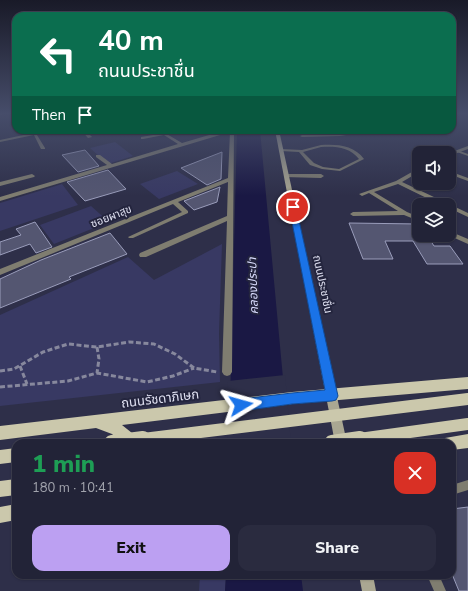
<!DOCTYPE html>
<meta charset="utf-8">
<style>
:root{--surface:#222337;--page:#2a2b3f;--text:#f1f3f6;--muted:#a2a4ad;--line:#3f4052;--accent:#bca0f2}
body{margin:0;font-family:"Nunito Sans","Noto Sans Thai",sans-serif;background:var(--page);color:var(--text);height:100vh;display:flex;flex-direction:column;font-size:15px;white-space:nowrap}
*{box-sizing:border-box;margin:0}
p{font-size:13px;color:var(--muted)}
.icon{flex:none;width:22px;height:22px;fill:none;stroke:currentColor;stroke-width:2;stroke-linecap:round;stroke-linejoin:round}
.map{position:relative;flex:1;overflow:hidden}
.drawer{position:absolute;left:12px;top:439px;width:444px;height:140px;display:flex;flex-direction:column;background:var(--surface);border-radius:12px;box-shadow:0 1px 3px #0004,0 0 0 1px var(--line)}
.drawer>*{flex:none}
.top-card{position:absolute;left:12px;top:12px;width:444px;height:122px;border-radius:12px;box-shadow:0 1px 3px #0004,0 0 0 1px var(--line);background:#0b6e4f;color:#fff;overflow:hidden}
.tools{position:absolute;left:412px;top:146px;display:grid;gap:8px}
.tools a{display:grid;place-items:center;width:44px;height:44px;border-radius:8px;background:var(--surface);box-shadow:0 1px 3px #0004,0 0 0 1px var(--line);font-size:20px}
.pin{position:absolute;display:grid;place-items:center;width:34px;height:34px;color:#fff;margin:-17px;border:2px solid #fff;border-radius:50%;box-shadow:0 1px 4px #0007}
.me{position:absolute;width:44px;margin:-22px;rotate:82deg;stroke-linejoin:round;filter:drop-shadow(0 0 3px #0008)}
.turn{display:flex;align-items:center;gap:14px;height:84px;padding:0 20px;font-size:18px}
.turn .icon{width:52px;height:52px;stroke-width:2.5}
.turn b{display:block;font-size:28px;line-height:34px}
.then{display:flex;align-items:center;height:38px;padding:0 20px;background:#0003;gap:8px;font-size:15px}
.round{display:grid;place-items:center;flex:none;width:42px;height:42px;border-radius:12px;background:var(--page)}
.head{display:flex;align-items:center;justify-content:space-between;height:68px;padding:0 20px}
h1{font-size:24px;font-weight:800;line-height:30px;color:#1e9e55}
.button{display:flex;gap:8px;margin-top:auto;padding:8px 20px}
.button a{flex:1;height:46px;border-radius:12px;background:var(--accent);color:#111;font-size:16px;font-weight:800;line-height:46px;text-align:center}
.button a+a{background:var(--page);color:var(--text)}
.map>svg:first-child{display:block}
.green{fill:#383963}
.water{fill:#1a1844}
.pier{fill:#2e2f49}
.building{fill:#545671;stroke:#9a9dbb}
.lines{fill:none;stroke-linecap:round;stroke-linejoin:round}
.path{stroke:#87889d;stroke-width:3;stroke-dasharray:5 2.5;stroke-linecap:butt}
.service{fill:#7f7d70;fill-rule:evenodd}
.minor{fill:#7f7d70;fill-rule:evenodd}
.secondary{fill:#aaa792;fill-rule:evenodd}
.primary{fill:#cbc8ac;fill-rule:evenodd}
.primary-bridge-far1{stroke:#cbc8ac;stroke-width:12}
.primary-bridge{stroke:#cbc8ac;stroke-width:16}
.route{fill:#1a73e8;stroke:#114b97}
.labels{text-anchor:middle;stroke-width:4;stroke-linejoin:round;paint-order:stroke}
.street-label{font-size:11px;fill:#dfe0f1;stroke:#24253e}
.water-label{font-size:12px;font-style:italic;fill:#daddfe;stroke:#24253e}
.near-street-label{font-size:13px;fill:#dfe0f1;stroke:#24253e}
</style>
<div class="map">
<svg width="468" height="591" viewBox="0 0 468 591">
<rect width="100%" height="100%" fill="#2e2f49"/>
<g class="green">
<path d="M115 142 133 156 108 164 90 148Z"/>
<path d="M177 171 198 184 159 199 140 184Z"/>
<path d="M62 184 78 205 0 231V203Z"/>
<path d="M91 206 109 222 54 244 40 225Z"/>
<path d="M222 244 219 333 220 382 0 406V315L128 257 154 280Z"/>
<path d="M200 575H226L225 591H199Z"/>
</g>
<g class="water">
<path d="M237 130H260L289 443H229Z"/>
<path d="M226 575H301L303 591H225Z"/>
</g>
<path class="pier" d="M285 375 291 443H227L228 381Z"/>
<g class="building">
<path d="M85 150 99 166 78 172 62 155Z"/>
<path d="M222 152 221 179 207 185 181 168Z"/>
<path d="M108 170 126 189 85 201 67 182Z"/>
<path d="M220 187 217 202 194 210 184 201Z"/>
<path d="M35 222 52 247 36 253 30 244 0 255V242L21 235 16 229Z"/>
<path d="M349 223 419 224V235H427L434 246H450L463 264H427L413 241H385L393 259H363Z"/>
<path d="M110 233 127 254 69 277 71 279 0 308V279L41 260Z"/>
<path d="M468 507V591H459L452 574V509Z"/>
</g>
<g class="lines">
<g class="path">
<path d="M97 347 99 359 97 373"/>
<path d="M20 366 27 384"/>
<path d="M0 371 14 369 43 352 68 344 97 347 129 342 154 344 175 354 194 368 217 372"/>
<path d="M0 387 68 381 97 373 147 382 173 376 194 368"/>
</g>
<g class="service">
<path d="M369 130H379L340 136 302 137 300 136 302 135 340 134Z"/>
<path d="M321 145C337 144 354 145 364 159L340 171 322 169 310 165 299 152 281 151 279 150 281 149 302 150ZM321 147C335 146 350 147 359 159L339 169 323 167 314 163 303 152Z"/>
<path d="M457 150 468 154V156L457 152Z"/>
<path d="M449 171 468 178V181L449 174Z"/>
<path d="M468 480V490L452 495V485Z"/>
<path d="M427 575H439L446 591H434Z"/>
</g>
<g class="minor">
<path d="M0 113H7L0 115Z"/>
<path d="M47 130H55L37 135 45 148V149H41L34 135 0 142V140Z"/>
<path d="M81 130H85L92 137 88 138Z"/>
<path d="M226 130H234L232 372 230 375 227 376 224 375 222 372 227 221 146 257H140L139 255 140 253 227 216 228 182 178 202 188 211V213L133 238H129L128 237 182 212 173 204 0 275V269L228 178 230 132 0 201V197L107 165 96 157V155H100L112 164 178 144 164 135 143 139H141V137L165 133 182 143Z"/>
<path d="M468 146V149L449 156V153Z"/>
<path d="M419 168V172L402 182 468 213V217L449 208V205H441L398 184 374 192 407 212 419 217V221L404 215 353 216 350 214 353 212 398 211 369 193 362 196 359 194 396 181Z"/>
<path d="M32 174 35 176 34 177 0 186V182Z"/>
<path d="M286 174H321L324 176 321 178 284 177V175Z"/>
<path d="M449 231 468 239V244L448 235H449Z"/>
</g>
<g class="secondary">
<path d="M275 130H279L347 443H335Z"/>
<path d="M359 575H373L376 591H362Z"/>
</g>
<g class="primary">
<path d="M468 377V389L292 404 122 425 137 437 139 443H122L112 434 96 428 0 440V426L292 392Z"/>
<path d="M468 434V448L452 450V443H443L445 438Z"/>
<path d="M16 448V462L0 464V450Z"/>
<path d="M16 479V495L0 497V481Z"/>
<path d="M16 504V520L0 523V507Z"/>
</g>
<g class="primary-bridge-far1">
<path d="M135 440 468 399"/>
<path d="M352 440 468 424"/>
</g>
<g class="primary-bridge">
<path d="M112 443 143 439"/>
<path d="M332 443 360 439"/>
</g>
</g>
<linearGradient id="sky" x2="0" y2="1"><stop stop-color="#191a28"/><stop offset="0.58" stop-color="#464d6a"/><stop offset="1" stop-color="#464d6a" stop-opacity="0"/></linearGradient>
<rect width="468" height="196" fill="url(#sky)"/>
<path class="route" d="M290 205 296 207 338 396 336 400 332 401 292 404 241 411 236 409 235 405 236 401 241 399 292 393 325 390 289 207Z"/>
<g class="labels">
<g class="street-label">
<text transform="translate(111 216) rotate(-22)" y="4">ซอยผาสุข</text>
<text transform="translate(323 284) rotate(78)" y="4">ถนนประชาชื่น</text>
</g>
<g class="water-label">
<text transform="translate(253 286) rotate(-92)" y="4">คลองประปา</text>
</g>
<g class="near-street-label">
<text transform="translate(160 398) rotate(-7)" y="5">ถนนรัชดาภิเษก</text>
</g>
</g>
</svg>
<div class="tools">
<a><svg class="icon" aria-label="sound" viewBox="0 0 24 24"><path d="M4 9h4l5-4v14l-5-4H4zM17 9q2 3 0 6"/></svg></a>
<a><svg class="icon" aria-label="layers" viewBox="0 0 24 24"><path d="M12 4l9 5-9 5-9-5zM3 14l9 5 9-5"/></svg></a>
</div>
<div class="pin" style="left:293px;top:207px;background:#d93025"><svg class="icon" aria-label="arrive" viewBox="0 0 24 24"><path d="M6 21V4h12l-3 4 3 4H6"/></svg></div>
<svg class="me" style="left:241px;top:405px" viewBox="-20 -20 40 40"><path d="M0-17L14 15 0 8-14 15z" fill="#1a73e8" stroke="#fff" stroke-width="4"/></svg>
<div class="top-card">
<div class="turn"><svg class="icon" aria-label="left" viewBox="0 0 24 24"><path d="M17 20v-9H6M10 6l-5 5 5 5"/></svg><div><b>40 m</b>ถนนประชาชื่น</div></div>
<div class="then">Then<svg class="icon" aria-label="arrive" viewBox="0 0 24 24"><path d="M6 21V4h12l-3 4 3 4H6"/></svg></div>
</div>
<section class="drawer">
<div class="head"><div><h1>1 min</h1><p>180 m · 10:41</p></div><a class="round" style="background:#d93025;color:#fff"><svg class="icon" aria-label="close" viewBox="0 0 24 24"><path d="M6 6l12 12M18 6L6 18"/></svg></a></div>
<div class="button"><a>Exit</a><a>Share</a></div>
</section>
</div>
